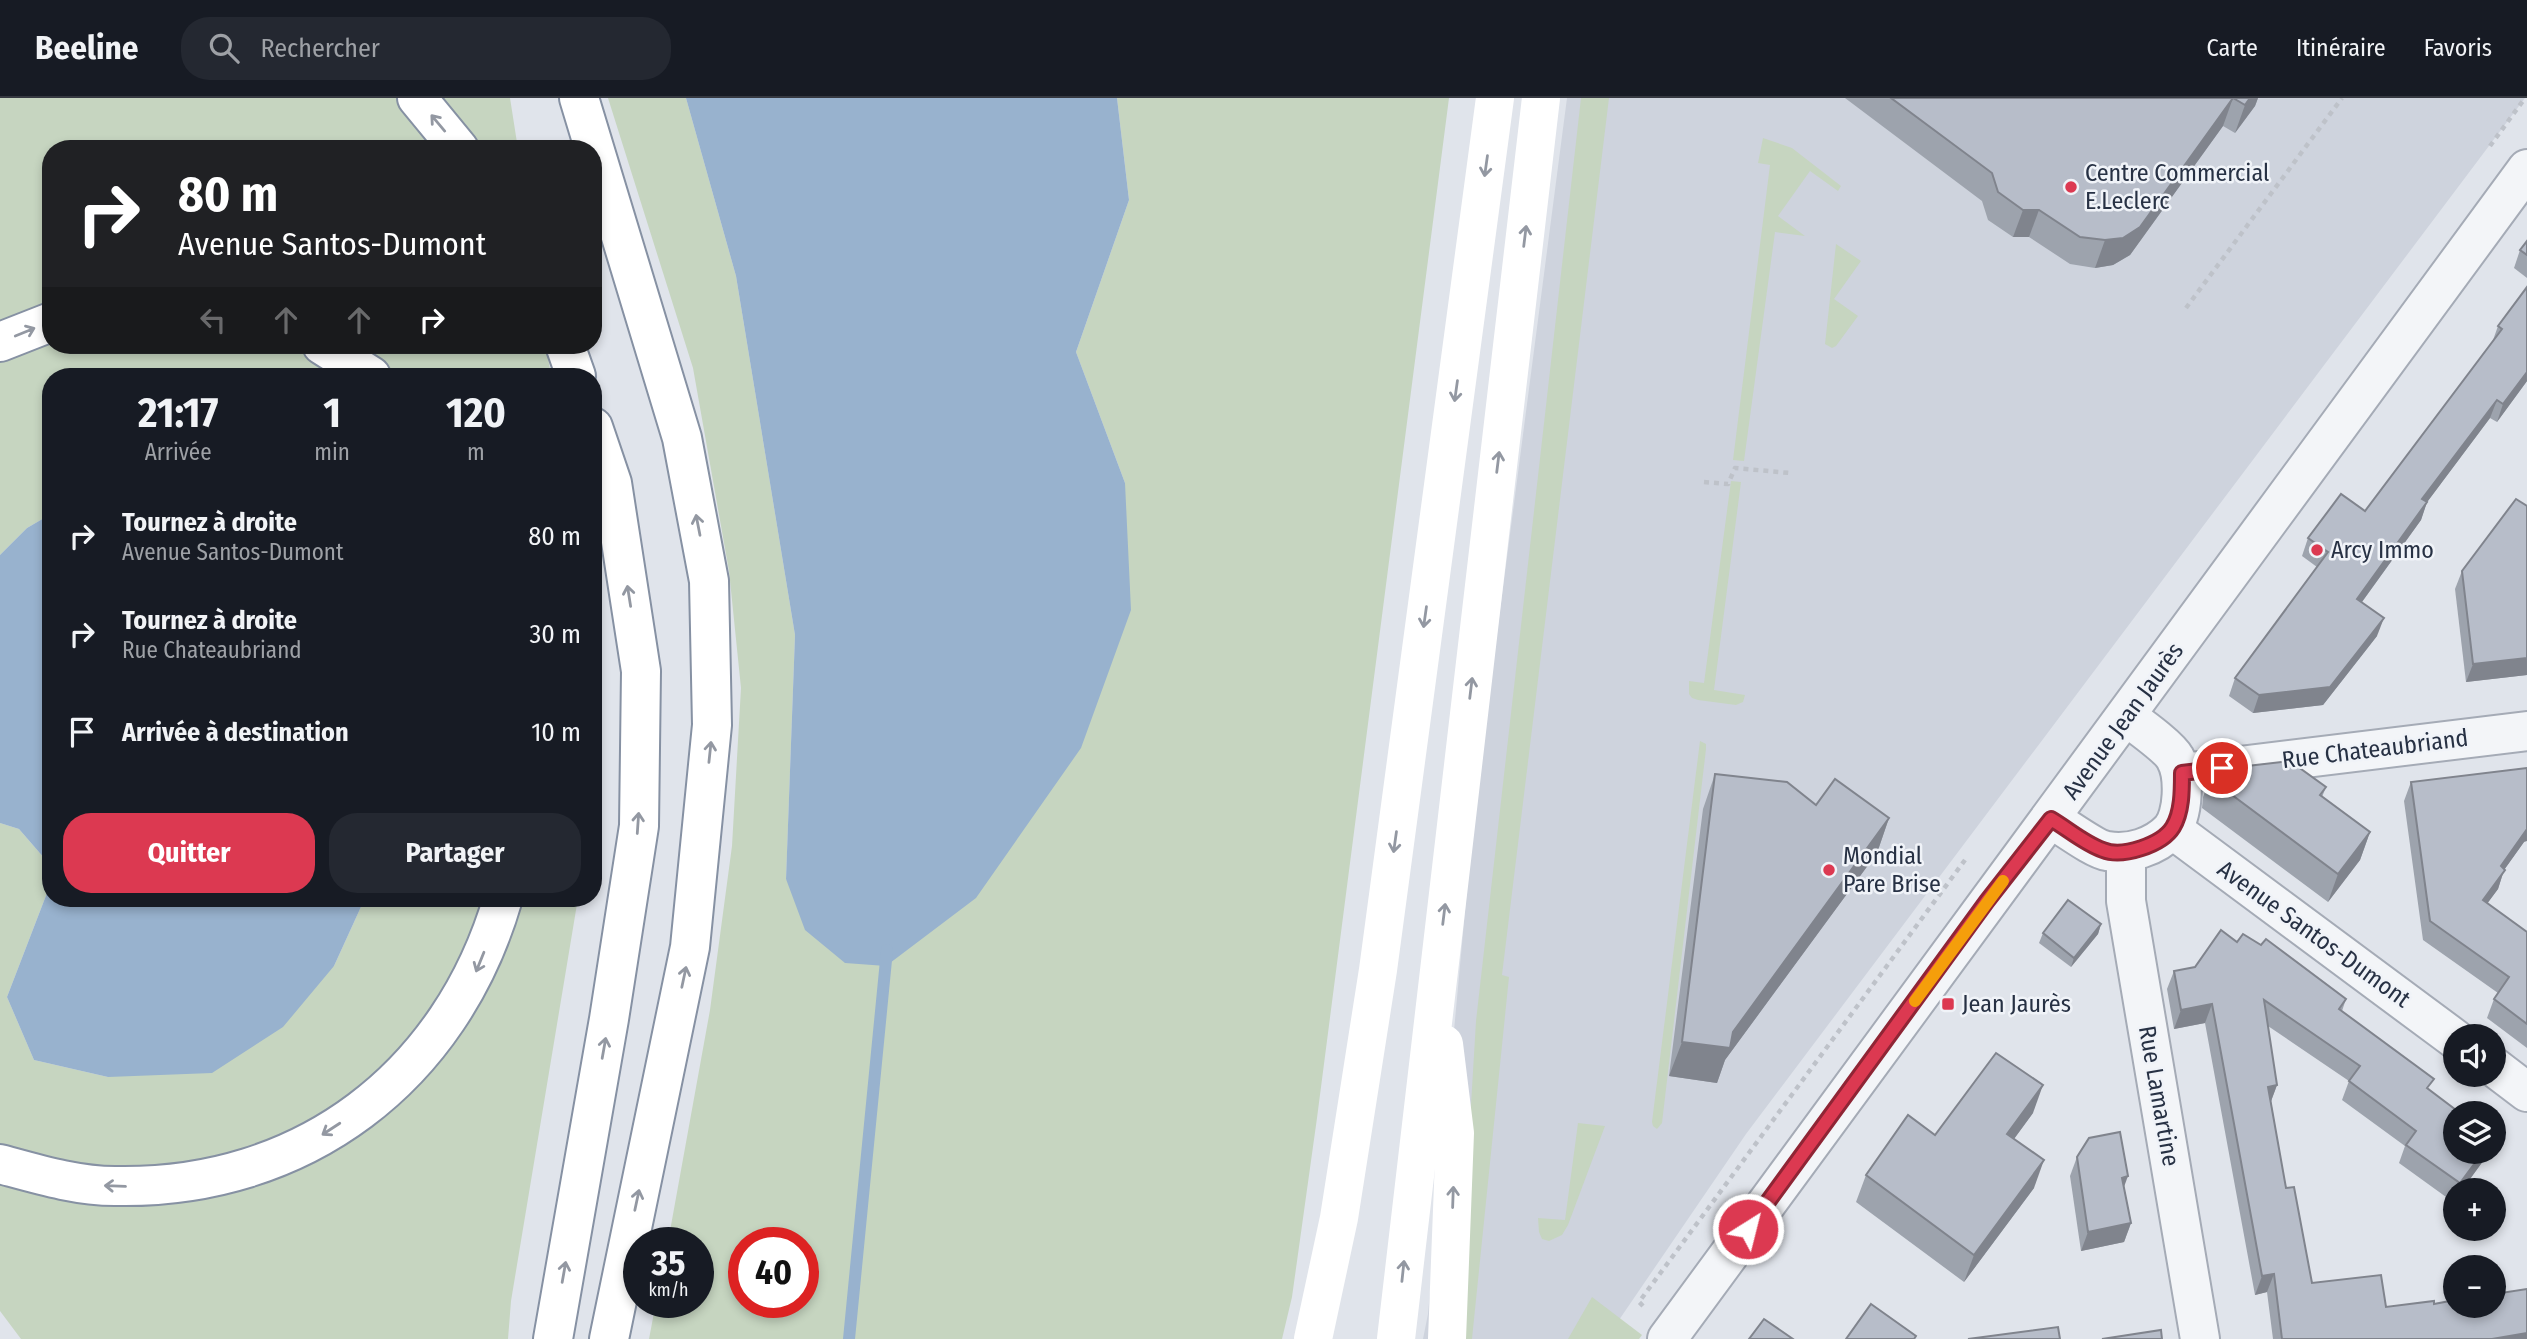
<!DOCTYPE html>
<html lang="fr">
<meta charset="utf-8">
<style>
:root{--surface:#171b24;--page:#242831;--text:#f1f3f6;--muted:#9ea1a6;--line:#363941;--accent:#dc3951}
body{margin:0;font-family:"Fira Sans Condensed",sans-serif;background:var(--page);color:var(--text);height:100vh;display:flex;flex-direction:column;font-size:26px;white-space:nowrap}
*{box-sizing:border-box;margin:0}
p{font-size:23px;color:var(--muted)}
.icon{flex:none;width:38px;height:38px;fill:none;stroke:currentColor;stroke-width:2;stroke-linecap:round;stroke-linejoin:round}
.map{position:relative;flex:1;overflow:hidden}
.side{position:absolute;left:42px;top:270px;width:560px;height:539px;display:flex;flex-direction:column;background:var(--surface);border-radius:28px;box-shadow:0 4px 10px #0003}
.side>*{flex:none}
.guide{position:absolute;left:42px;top:42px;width:560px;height:214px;border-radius:28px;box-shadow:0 4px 10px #0003;background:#202124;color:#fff;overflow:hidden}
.buttons{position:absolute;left:2443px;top:926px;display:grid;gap:14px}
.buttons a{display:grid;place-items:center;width:63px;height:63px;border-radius:50%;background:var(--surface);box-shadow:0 4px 10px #0003;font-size:35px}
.speed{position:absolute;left:623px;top:1129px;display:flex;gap:14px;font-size:35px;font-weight:700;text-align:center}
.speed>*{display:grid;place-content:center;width:91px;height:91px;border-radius:50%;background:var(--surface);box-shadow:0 4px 10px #0003;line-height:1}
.speed small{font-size:18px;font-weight:400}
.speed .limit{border:10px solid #d22;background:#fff;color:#111}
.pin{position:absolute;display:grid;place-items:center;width:60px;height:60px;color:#fff;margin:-30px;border:4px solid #fff;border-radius:50%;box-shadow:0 2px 7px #0007}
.me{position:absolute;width:77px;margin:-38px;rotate:36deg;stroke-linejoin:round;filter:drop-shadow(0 0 5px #0008)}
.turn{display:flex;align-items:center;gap:24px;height:147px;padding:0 21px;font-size:32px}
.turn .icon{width:91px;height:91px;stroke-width:2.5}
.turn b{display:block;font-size:49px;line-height:60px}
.lanes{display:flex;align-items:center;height:66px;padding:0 21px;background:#0003;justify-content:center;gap:35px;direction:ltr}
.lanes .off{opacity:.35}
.eta{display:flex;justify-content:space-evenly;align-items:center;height:119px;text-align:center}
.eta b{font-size:42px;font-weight:700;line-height:49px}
.button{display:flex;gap:14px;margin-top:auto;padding:14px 21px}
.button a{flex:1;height:80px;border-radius:28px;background:var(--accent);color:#fff;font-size:28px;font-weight:700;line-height:80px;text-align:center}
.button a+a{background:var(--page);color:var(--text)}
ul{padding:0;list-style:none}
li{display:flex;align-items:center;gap:21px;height:98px;padding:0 21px}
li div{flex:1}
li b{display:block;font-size:26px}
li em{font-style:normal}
header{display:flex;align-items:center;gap:42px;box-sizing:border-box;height:98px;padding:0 35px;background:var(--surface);border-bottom:2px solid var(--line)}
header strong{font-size:33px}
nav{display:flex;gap:38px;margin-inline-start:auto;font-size:24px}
.search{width:490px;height:63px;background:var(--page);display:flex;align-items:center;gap:18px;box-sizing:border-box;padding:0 24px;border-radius:28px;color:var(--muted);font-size:26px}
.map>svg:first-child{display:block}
.built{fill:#ced3dd}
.green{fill:#c6d5c0;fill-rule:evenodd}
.water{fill:#98b2ce}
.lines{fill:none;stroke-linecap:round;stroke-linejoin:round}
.stream{stroke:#98b2ce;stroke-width:12}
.minor-casing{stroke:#a5abb6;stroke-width:42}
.tertiary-casing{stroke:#a5abb6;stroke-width:42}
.motorway-casing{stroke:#8691a3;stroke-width:42}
.path{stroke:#bec2c9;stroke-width:4.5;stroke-dasharray:5 5;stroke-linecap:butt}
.minor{stroke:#f3f5f8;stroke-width:38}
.tertiary{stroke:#f3f5f8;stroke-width:38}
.secondary{stroke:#fff;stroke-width:38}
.motorway{stroke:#fff;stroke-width:38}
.wall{fill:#9da3ad}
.shaded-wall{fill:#80848d}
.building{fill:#b7bdc9;stroke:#80848d;stroke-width:2}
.oneway{stroke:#9398a2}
.route-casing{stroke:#8f2535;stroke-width:18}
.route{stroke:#dc3951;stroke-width:12}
.slow{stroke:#f59e0b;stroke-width:12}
.poi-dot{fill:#dc3951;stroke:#f0f3f8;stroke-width:2.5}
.labels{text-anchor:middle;stroke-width:5;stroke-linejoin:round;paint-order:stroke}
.poi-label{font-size:24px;fill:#273144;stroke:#f0f3f8;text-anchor:start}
.street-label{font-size:24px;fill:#273144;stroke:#f0f3f8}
</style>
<header>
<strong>Beeline</strong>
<div class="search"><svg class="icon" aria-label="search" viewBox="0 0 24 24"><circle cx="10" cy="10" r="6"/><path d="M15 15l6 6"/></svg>Rechercher</div>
<nav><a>Carte</a><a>Itinéraire</a><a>Favoris</a></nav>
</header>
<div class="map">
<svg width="2527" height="1241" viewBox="0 0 2527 1241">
<rect width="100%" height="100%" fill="#e0e4eb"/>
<path class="built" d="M1567 0H2525L1746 1036 1606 1241H1423L1428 1216 1475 704Z"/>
<g class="green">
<path d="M0 0H510L518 51H51V247H546L551 278H51V416L27 430 0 457Z"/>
<path d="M608 0H686L736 178 795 537 786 782 1125 385 1076 254 1129 102 1117 0H1449L1317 1020 1292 1199 1282 1241H649L656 1204H698V1144H668L710 912 732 748 741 590 729 473 693 270ZM744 1144H803V1204H744Z"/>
<path d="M1581 0H1609L1502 877 1509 879 1472 1241H1457L1476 923Z"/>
<path d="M1763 40 1792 50 1841 88 1838 93 1810 73 1778 118 1805 138 1775 134 1744 363 1733 362 1770 67 1758 65Z"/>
<path d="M1836 146 1861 163 1834 201 1858 218 1836 248 1832 250 1825 246Z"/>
<path d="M1731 383 1741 384 1714 592 1745 597 1743 604 1736 607 1698 602 1692 600 1689 596V583L1704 585Z"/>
<path d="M1700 643 1706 646V651L1662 1025 1657 1031 1653 1028 1652 1024Z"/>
<path d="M0 725 19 731 45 761 47 795 7 899 34 962 108 979 334 868 365 800H578L511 1203 508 1241H21L0 1213Z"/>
<path d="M1578 1025 1605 1028 1568 1127 1562 1137 1549 1143 1542 1141 1539 1134 1538 1120 1565 1122Z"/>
<path d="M1592 1199 1642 1237 1639 1241H1568Z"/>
</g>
<g class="water">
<path d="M686 0H1117L1129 102 1076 254 1125 385 1131 512 1081 650 976 800 886 868 845 865 805 832 786 781 795 537 736 178Z"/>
<path d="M51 416V800H365L334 868 283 929 212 975 108 979 34 962 7 899 47 795 45 761 19 731 0 725V457L27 430Z"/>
</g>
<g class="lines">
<path class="stream" d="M849 1241 887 852"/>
<g class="minor-casing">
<g id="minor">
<path d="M2182 675 2527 633"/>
<path d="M2051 721C2064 728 2094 751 2107 753 2129 757 2155 749 2171 732 2184 717 2185 677 2175 660 2169 649 2138 627 2126 618"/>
<path d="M2172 731 2455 941"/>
<path d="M2126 754V803L2200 1241"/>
<path d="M2494 969 2527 994"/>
</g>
</g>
<g class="tertiary-casing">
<path id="tertiary" d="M1667 1241 2527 71"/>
</g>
<g class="motorway-casing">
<g id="motorway">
<path d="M417 0 459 51"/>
<path d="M579 0 682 340 709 483 712 627 690 849 609 1241"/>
<path d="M0 244 51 224"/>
<path d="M322 247 371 278"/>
<path d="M565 247 576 278"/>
<path d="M0 1066C37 1076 76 1088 115 1088 303 1092 451 979 503 800"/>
<path d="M553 1241 609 921 639 728 641 573 612 385 593 329"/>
</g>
</g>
<g class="path">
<path d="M2490 48 2525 0"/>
<path d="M2186 210 2342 0"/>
<path d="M1704 384 1728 386 1735 370 1790 375"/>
<path d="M1643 1208 1639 1204 1965 762"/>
</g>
<use href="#minor" class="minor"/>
<use href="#tertiary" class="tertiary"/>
<g class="secondary">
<path d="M1444 946 1455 1035 1447 1241"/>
<path d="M1313 1241 1339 1120 1378 872 1495 0"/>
<path d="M1396 1241 1541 0"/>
</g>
<use href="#motorway" class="motorway"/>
</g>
<g class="wall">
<path d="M1845 0H2258L2255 8 2235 35 2223 28 2130 157 2113 167 2095 170 2070 166 2029 139H2013L1988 122 1982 103Z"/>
<path d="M2527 143V180L2514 170 2520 152Z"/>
<path d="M2527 189V283L2497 324 2490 320 2427 404 2421 422 2362 504 2377 538 2323 607 2253 615 2229 598 2235 580 2317 469 2302 458 2308 440 2365 413 2492 245 2498 228Z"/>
<path d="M2462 473 2527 577 2466 584 2455 491Z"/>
<path d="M2213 672 2326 689 2322 699 2370 734 2360 762 2328 804 2202 710 2203 699Z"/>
<path d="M1715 676 1816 707 1889 720 1877 755 1725 962 1717 985 1669 978 1703 711Z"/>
<path d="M2411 684 2524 744 2504 772 2498 791 2487 805 2527 834V950L2487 920 2494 901 2498 895 2423 842 2404 703Z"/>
<path d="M2101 826 2098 836 2071 869 2039 845 2043 835Z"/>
<path d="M2237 844 2346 901 2342 913 2430 992 2455 1054H2488L2486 1059 2462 1092H2455V1101L2453 1104 2399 1065 2405 1048 2342 1002 2349 983 2268 928 2277 987 2271 1003 2286 1090 2312 1185 2386 1209 2434 1206 2527 1241H2273L2267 1194 2255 1197 2205 925 2174 931 2167 891 2174 873 2195 869Z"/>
<path d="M2033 1015 2014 1041 2034 1090 1964 1184 1856 1104 1866 1077 1935 1037Z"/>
<path d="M2077 1059 2124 1090 2131 1125 2124 1144 2081 1153 2070 1078Z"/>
</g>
<g class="shaded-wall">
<path d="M2233 0 2223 28 2130 157 2113 167 2095 170 2105 142Z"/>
<path d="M2250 0H2258L2255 8 2235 35 2245 7Z"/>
<path d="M2023 112H2039L2029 139H2013Z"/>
<path d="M2527 274V283L2497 324 2503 306Z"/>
<path d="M2497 302 2490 320 2416 419 2422 401Z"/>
<path d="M2427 404 2421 422 2351 519 2357 501Z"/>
<path d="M2384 520 2377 538 2323 607 2253 615 2259 597Z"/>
<path d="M2527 560V577L2466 584 2473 566Z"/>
<path d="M1889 720 1877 755 1725 962 1717 985 1669 978 1682 944 1733 934Z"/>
<path d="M2527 731V743L2524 744 2504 772 2498 791 2476 821 2483 802 2501 768Z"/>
<path d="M2370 734 2360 762 2328 804 2338 776Z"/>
<path d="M2101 826 2098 836 2071 869 2074 860Z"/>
<path d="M2212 906 2205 925 2174 931 2181 912Z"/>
<path d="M2043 987 2033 1015 1997 1064 2007 1036Z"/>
<path d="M2277 987 2270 1006 2268 989Z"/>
<path d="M2483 1054H2488L2486 1059 2462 1092H2457L2460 1085Z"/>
<path d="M2044 1062 2034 1090 1964 1184 1974 1157Z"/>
<path d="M2128 1078 2121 1097 2122 1080Z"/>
<path d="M2131 1125 2124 1144 2081 1153 2088 1134Z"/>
<path d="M2274 1176 2267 1194 2255 1197 2262 1178Z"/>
<path d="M2527 1235V1241H2492Z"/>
</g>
<g class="building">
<path d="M1891 0H2250L2245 7 2233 0 2140 129 2123 140 2105 142 2080 139 2039 112H2023L1998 94 1992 75Z"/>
<path d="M2527 143V157L2520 152Z"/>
<path d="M2527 189V274L2503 306 2497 302 2422 401 2427 404 2357 501 2384 520 2330 589 2259 597 2235 580 2328 454 2308 440 2341 396 2365 413 2502 231 2498 228Z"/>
<path d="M2516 401 2527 408V560L2473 566 2462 473Z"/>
<path d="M2290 663 2326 689 2320 697 2370 734 2338 776 2212 682 2213 672Z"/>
<path d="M2527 670V731L2501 768 2505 772 2483 802 2527 834V926L2494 901 2509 879 2430 823 2411 684Z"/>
<path d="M1715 676 1787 684 1816 707 1835 681 1889 720 1733 934 1730 950 1682 944Z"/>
<path d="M2068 802 2101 826 2074 860 2043 835Z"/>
<path d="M2221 832 2237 844 2243 836 2261 847 2266 841 2346 901 2339 911 2434 981 2427 990 2460 1015H2455V1054H2483L2460 1085 2406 1047 2416 1033 2349 983 2360 968 2264 902 2277 987 2268 989 2286 1090 2294 1089 2312 1185 2381 1177 2386 1209 2434 1203V1206L2455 1202V1208H2494V1196L2527 1191V1235L2492 1241H2282L2274 1176 2262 1178 2212 906 2181 912 2174 873 2195 869Z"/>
<path d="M1996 955 2043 987 2007 1036 2044 1062 1974 1157 1866 1077 1908 1017 1935 1037Z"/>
<path d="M2120 1034 2128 1078 2122 1080 2131 1125 2088 1134 2077 1059 2089 1040Z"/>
<path d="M1871 1206 1916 1238 1914 1241H1846Z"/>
<path d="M1764 1221 1793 1241H1749Z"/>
<path d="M2058 1229 2060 1241H1968Z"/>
<path d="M2161 1232 2162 1241H2102Z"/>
</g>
<defs><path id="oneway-shaft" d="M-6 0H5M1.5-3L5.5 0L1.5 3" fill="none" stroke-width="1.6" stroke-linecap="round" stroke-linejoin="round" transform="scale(1.75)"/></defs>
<g class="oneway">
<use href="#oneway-shaft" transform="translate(438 25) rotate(-130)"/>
<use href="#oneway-shaft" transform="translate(1486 68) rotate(98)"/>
<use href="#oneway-shaft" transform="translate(1525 138) rotate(-83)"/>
<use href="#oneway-shaft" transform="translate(25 234) rotate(-22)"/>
<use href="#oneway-shaft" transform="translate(1456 293) rotate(98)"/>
<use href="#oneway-shaft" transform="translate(1498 364) rotate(-83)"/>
<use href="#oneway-shaft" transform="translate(698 427) rotate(-101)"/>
<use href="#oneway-shaft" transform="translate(629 498) rotate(-99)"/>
<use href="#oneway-shaft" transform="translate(1425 519) rotate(98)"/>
<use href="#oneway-shaft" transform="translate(1471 590) rotate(-83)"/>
<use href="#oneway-shaft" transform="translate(710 654) rotate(-84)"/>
<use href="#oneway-shaft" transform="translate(638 725) rotate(-86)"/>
<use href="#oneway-shaft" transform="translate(1395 744) rotate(98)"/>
<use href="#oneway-shaft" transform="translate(1444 816) rotate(-83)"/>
<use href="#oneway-shaft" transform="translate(480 864) rotate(112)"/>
<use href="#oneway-shaft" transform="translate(684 879) rotate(-78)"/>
<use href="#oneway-shaft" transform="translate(604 950) rotate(-80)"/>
<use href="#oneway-shaft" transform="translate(331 1031) rotate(147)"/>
<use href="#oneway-shaft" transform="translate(115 1088) rotate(-178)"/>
<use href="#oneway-shaft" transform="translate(1453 1099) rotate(-88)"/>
<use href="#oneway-shaft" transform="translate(637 1102) rotate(-78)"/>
<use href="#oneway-shaft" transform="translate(1403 1173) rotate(-84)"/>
<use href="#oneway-shaft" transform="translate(564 1174) rotate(-80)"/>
</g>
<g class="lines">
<g class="route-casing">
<path id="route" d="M1748 1131 1987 803 2051 721C2068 731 2085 746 2103 752 2122 760 2162 747 2173 729 2182 714 2182 693 2182 675L2222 670"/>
</g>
<use href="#route" class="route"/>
<path class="slow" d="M1915 903 2003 783"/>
</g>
<g class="poi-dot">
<circle cx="2071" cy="89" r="7"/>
<circle cx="2317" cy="452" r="7"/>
<circle cx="1829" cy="772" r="7"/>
<rect x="1941" y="899" width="14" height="14" rx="3.5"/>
</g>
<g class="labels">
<g class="poi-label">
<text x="2085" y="83">Centre Commercial<tspan x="2085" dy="28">E.Leclerc</tspan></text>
<text x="2331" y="460">Arcy Immo</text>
<text x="1843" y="766">Mondial<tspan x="1843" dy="28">Pare Brise</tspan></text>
<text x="1962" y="914">Jean Jaurès</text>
</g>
<g class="street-label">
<text transform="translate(2123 623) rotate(-54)" y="8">Avenue Jean Jaurès</text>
<text transform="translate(2375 651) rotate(-7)" y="8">Rue Chateaubriand</text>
<text transform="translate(2314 836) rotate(36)" y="8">Avenue Santos-Dumont</text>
<text transform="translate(2159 998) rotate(80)" y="8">Rue Lamartine</text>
</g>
</g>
</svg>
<div class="buttons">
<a><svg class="icon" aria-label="sound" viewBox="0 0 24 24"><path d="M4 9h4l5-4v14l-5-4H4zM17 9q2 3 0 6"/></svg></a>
<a><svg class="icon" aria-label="layers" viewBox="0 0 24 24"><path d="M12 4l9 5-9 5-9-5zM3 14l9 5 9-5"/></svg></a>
<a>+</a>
<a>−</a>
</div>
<div class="speed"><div>35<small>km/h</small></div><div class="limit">40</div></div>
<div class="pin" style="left:2222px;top:670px;background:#d93025"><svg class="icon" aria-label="arrive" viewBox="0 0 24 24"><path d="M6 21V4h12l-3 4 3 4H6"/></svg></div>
<svg class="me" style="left:1748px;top:1131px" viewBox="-20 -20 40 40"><circle r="17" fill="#dc3951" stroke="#fff" stroke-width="3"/><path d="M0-11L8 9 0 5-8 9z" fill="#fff"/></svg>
<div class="guide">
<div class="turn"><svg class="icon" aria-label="right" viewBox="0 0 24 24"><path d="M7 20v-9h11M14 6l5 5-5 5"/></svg><div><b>80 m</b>Avenue Santos-Dumont</div></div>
<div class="lanes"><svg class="icon off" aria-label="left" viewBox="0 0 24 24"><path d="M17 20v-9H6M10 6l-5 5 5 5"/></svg><svg class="icon off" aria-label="ahead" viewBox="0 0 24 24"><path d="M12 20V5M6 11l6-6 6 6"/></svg><svg class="icon off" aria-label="ahead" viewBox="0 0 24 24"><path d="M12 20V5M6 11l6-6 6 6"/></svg><svg class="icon" aria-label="right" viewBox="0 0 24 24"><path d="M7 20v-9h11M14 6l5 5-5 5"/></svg></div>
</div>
<section class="side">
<div class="eta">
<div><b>21:17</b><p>Arrivée</p></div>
<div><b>1</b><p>min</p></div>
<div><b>120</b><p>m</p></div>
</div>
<ul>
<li><svg class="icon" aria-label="right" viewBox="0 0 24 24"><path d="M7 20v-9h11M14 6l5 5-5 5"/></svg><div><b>Tournez à droite</b><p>Avenue Santos-Dumont</p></div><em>80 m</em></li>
<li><svg class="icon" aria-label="right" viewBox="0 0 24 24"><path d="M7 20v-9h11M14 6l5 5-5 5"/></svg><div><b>Tournez à droite</b><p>Rue Chateaubriand</p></div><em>30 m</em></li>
<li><svg class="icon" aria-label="arrive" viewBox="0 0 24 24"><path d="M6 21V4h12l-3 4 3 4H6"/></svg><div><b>Arrivée à destination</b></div><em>10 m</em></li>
</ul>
<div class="button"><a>Quitter</a><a>Partager</a></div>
</section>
</div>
